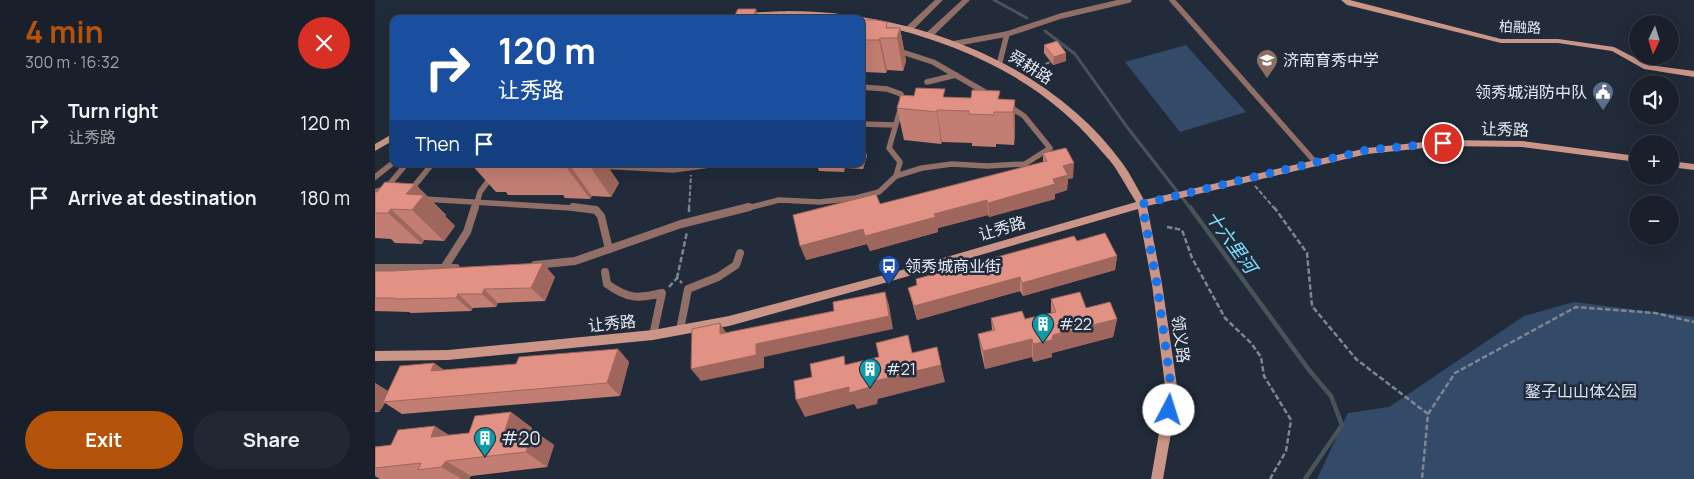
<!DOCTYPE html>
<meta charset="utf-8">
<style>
:root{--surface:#19202b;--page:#222833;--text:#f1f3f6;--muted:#9fa3a9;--line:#373e47;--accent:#b45309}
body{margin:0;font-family:Manrope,"Noto Sans SC",sans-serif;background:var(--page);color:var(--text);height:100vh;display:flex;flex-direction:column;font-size:19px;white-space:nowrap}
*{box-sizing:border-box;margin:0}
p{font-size:16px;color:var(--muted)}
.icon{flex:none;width:28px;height:28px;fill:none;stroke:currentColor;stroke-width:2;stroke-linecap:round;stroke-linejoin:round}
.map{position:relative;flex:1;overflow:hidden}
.drawer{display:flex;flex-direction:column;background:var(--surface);width:375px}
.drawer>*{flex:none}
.guide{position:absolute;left:15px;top:15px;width:475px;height:152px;border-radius:10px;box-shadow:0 5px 20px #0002,0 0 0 1px var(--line);background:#1a4fa0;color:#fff;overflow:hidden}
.needle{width:32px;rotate:184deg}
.fabs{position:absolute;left:1254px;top:15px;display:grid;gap:10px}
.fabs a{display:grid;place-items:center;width:50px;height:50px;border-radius:50%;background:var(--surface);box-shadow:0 5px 20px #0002,0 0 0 1px var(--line);font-size:25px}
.pin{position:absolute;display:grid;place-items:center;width:42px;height:42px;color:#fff;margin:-21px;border:2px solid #fff;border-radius:50%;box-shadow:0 1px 5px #0007}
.me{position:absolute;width:55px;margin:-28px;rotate:5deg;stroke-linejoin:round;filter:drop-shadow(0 0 4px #0008)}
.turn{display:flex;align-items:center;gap:18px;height:105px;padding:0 25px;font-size:22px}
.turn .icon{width:65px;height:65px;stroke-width:2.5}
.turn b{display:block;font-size:35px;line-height:42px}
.then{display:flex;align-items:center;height:48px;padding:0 25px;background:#0003;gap:10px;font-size:19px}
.round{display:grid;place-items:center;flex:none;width:52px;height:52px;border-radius:26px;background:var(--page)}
.overview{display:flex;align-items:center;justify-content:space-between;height:85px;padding:0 25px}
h1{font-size:30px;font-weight:700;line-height:38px;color:var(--accent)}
.button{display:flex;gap:10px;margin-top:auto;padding:10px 25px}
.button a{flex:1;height:58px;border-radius:30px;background:var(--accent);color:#fff;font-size:20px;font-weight:700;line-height:58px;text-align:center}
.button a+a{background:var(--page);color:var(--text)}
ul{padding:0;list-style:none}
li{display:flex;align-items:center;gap:15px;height:75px;padding:0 25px}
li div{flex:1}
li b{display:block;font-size:19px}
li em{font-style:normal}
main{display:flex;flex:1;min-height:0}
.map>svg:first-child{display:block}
.green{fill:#344a69}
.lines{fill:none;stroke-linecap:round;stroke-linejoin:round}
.stream-far1{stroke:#495459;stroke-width:3}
.stream{stroke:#495459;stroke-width:4.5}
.path-far1{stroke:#7e8693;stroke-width:2;stroke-dasharray:4.5 2;stroke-linecap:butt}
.path{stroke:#7e8693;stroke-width:2.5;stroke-dasharray:5.5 2.5;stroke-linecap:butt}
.lane-far1{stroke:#916f67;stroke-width:5.5}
.lane{stroke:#916f67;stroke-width:8}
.street{fill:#916f67;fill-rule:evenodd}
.secondary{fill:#cb9688;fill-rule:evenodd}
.wall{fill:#c27e72}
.shaded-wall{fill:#9e665c}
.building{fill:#e29284;stroke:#9e665c}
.route{stroke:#1a73e8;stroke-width:9;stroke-dasharray:0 16.2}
.labels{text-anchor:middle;stroke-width:5;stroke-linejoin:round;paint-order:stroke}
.far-street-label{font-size:14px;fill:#e5ebf5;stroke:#212b39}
.poi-label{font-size:16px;fill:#e5ebf5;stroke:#212b39;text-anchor:start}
.street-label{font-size:16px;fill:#e5ebf5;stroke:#212b39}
.park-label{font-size:16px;fill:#d8e3f4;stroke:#212b39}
.water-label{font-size:18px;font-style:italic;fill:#7be3fe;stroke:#212b39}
.near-poi-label{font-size:19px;fill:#e5ebf5;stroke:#212b39;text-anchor:start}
</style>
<main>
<section class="drawer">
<div class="overview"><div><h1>4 min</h1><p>300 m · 16:32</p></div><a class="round" style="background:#d93025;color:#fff"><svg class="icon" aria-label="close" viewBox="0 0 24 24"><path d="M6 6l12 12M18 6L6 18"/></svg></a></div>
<ul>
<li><svg class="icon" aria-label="right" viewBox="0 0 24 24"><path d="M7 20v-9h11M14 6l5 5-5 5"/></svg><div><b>Turn right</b><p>让秀路</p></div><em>120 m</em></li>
<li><svg class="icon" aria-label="arrive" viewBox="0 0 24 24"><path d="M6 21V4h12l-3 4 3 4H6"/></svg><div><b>Arrive at destination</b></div><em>180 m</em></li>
</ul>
<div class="button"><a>Exit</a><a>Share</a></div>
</section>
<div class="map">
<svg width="1319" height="479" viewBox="0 0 1319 479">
<rect width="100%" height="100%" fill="#212b39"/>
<g class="green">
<path d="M811 45 871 112 805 132 750 62Z"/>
<path d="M1199 302 1319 317V479H942L973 413 1014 407 1149 316Z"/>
</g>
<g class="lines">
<g class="stream-far1">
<path d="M619 0 652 18"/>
<path d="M670 31 700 54 752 127 816 209"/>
</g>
<path class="stream" d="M815 207 934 370 956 396 967 425 930 479"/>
<g class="path-far1">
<path d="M652 70 676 62"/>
<path d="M880 186 900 209"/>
<path d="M314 209 316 175"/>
</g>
<g class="path">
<path d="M899 207 932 253 937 306 981 359 1053 414 1047 479"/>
<path d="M314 212V207"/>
<path d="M792 227 807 230 817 258 850 318 876 343 886 357 889 376 916 420 911 451 895 479"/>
<path d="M302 278 312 232"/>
<path d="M294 287 302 278 307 283"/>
<path d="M1053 414 1080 373 1201 307 1280 313 1319 322"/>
</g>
<g class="lane-far1">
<path d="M797 0 941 163"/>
<path d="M577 44 632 34"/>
<path d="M521 50 558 62 615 95"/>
<path d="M624 65 632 34 686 16 754 0"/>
<path d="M552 82 581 75"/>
<path d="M486 87 512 89 526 94 528 100 514 148 525 162 521 176"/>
<path d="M486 124 520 125"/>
<path d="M225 166 298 170 342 164"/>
<path d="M0 177 19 162"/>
<path d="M36 190 57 164"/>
<path d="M0 192 11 188 28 168"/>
<path d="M49 199 213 209"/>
<path d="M100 209 105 192 117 176"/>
<path d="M369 209 404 200 445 202 481 198 504 192 521 176 547 168 577 164 612 166 650 164 675 148 649 116 632 105"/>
</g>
<g class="lane">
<path d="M198 207 221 210 226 216 234 249"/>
<path d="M160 265 200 261 306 224 374 207"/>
<path d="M0 268H81"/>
<path d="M69 268 92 232 100 207"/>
<path d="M230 272 232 284C253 299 263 299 287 293L278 335"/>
<path d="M305 330 313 289 343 277 361 265 365 253"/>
</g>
<g class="street">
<path d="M560 0H568L536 32H530V28Z"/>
<path d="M587 0H595L556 38H550V34Z"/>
</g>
<g class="secondary">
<path d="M966 0H975L1126 39H1183L1239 47 1274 65 1319 71V77L1269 69 1237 51 1183 43H1126L972 5Z"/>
<path d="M413 11C535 11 675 62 748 164 756 175 762 188 769 200L992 148 1068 140 1147 141 1262 156V162L1147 147 1068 146 992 154 772 206 787 284 803 393 788 479H776L791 393 777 284 763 209 513 282 354 326 278 340 73 360 0 361V351L73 350 278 330 354 316 513 274 761 202C754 191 748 180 741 169 736 161 728 153 722 146 662 75 575 39 486 21V19L431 16 339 19C351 12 398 12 413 11Z"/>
<path d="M19 133V140L0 151V144Z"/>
<path d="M1295 161 1319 164V170L1295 167Z"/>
</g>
</g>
<g class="wall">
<path d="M486 25 525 28 531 61 528 71 512 70 511 73 489 72V70H486Z"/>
<path d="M669 45 691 61 678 65 669 53Z"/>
<path d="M571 97 640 100V132L639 145 621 144V147L597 146V143L567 142 566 144 529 140 522 108Z"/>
<path d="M486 135 492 156 488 169 470 168 469 172 444 171 443 168H388L387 166 375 165V164H486Z"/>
<path d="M668 153 698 178 693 179 692 190 680 194V199L614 217 613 215 563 228V232L495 251 492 244 431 260 505 204 668 162Z"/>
<path d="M96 164H231L244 183 236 197 217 196 215 199 190 198 188 195H133L131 192H121Z"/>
<path d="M40 184 71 215 70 216 80 226 69 241 49 240 47 244 20 243 16 239 0 238V192Z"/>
<path d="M702 241 742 256 740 270 648 296 645 291 542 320 533 288 542 285 541 279Z"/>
<path d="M0 271 180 277 170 301 123 303 121 307 98 308 96 311 36 313 34 312 0 311Z"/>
<path d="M676 299 711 308 742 319 738 337 677 353V357L658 362 657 357 610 369 606 352 603 334 617 330 616 318 650 319 676 313Z"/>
<path d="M243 349 254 362 245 396 27 414 10 403 4 412H0V383L13 391 59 363 69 370 141 364Z"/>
<path d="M136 412 157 428V430L179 445 172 467 96 476 94 479H5L0 476V447L16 445 75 435 94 433Z"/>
</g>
<g class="shaded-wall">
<path d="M381 9 384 19H377Z"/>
<path d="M525 28 531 61 528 71 522 38Z"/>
<path d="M505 38 512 70 511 73 504 40Z"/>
<path d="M691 53V61L678 65 679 57Z"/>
<path d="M640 100V132L639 145 638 112Z"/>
<path d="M562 110 567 142 566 144 562 112Z"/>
<path d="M486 135 492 156 488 169 486 162Z"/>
<path d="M699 163 698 178 693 179 692 190 680 194V199L614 217 613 203 678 179 688 166Z"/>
<path d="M194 164 217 196 215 199 192 168Z"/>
<path d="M215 164H231L244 183 236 197 214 165Z"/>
<path d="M466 164H468L470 168 469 172Z"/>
<path d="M40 184 71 215 70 216 80 226 69 241 37 210 31 194Z"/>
<path d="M612 200 613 215 563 228V232L495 251 492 244 431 260 425 246 488 229 559 214Z"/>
<path d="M16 209 49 240 47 244 13 213Z"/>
<path d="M742 256 740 270 648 296 647 283Z"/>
<path d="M168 263 180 277 170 301 156 288Z"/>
<path d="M645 277V291L542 320 539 306Z"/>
<path d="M109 289 123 303 121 307 107 294Z"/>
<path d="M510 292 514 305 518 329 389 357V368L326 381 316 369 381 344Z"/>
<path d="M83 294 98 308 96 311 81 298Z"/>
<path d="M742 319 738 337 677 353V357L658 362V344L678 335Z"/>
<path d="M345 323 354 337 345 334Z"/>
<path d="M657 339V357L610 369 608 351Z"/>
<path d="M243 349 254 362 245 396 232 383Z"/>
<path d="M59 363 77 376 56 371Z"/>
<path d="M566 365 570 382 503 399 502 404 482 409 479 404 430 417 421 400Z"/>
<path d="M0 383 16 393 8 402 10 403 4 412 0 410Z"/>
<path d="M136 412 157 428 151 449 129 433Z"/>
<path d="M60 426 85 442 56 437Z"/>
<path d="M158 430 179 445 172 467 151 452Z"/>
<path d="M71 461 96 476 94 479H87L66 467Z"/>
</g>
<g class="building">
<path d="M363 9H381L377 19H358Z"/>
<path d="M488 20H501L512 22 511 28H525L522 38H505L504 40H486V25Z"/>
<path d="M682 41 691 53 679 57 669 45Z"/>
<path d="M541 88 570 89 568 97 596 98 597 90 625 91 623 99 640 100 638 112H619V115L594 114V111L562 110V112L522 108 526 95 539 96Z"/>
<path d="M691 148 699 163 688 166 693 175 678 179 680 184 613 203 612 200 559 214 561 217 490 236 488 229 425 246 418 215 501 194 505 204 672 161 668 153Z"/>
<path d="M168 164H215L214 165 194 164 192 168 166 167Z"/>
<path d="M10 182 40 184 31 194 49 195 37 210 16 209 13 213H0V192H2Z"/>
<path d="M730 233 742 256 647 283 645 277 539 306 533 288 542 285 541 279 699 236 702 241Z"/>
<path d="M168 263 156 288 109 289 107 294H83L81 298 19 299 20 298H0V271H17Z"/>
<path d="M510 292 514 316 381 344V355L316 369 317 329 345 323V334L459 311 458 302Z"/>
<path d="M705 292 711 308 735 302 742 319 678 335 677 340 658 344 657 339 608 351 603 334 620 330 616 318 647 311 650 319 681 312 676 299Z"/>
<path d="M533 335 537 353 562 347 566 365 496 382 495 387 474 393V387L421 400 419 381 437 377 435 364 469 356 470 365 504 357 501 343Z"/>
<path d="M243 349 232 383 8 402 25 366 59 363 56 371 141 364 144 357Z"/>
<path d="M136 412 129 433 158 430 151 452 71 461 66 467 43 470 46 463 0 468V447L16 445 23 430 60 426 56 437 94 433 100 416Z"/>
</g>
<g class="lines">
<path class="route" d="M794 410 797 393 782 284 767 204 992 150 1068 143"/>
</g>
<defs>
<g id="school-pin" transform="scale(1.125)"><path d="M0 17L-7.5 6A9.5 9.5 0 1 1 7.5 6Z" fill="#8d6e63" stroke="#212b39"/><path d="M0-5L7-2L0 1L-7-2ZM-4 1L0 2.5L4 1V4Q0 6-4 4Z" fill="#fff"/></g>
<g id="civic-pin" transform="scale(1.125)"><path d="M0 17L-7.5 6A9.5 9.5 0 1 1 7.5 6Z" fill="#5c6f8a" stroke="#212b39"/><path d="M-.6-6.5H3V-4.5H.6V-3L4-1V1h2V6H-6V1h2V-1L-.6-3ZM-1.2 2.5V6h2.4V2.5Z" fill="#fff"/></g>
<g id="bus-pin" transform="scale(1.125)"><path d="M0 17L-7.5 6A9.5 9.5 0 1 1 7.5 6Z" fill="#1a4fb4" stroke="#212b39"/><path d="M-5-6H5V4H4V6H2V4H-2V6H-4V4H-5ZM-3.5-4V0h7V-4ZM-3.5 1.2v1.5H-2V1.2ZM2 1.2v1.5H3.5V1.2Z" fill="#fff"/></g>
<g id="building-pin" transform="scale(1.125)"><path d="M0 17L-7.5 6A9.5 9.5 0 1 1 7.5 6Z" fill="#0f9aa8" stroke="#212b39"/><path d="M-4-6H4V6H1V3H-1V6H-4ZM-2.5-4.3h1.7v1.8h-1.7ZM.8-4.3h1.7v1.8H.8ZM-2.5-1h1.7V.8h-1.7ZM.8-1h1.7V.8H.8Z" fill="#fff"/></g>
</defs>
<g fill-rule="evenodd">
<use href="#school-pin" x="892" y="60"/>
<use href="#civic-pin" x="1228" y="92"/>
<use href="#bus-pin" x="514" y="266"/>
<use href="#building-pin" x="668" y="324"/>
<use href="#building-pin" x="495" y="369"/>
<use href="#building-pin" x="110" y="438"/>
</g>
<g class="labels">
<g class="far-street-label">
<text transform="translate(1145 27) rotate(3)" y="5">柏融路</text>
</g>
<g class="poi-label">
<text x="908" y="66">济南育秀中学</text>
<text x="1212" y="98" text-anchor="end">领秀城消防中队</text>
<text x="530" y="272">领秀城商业街</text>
<text x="684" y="330">#22</text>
<text x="511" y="375">#21</text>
</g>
<g class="street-label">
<text transform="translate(656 67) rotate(32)" y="6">舜耕路</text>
<text transform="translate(1130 129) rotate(2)" y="6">让秀路</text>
<text transform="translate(627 228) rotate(-16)" y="6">让秀路</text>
<text transform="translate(237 323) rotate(-6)" y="6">让秀路</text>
<text transform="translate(806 339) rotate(83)" y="6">领义路</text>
</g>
<g class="park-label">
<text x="1206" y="397">鏊子山山体公园</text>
</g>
<g class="water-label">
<text transform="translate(856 242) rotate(54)" y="6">十六里河</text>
</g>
<g class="near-poi-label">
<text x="126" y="445">#20</text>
</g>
</g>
</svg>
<div class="fabs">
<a><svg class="needle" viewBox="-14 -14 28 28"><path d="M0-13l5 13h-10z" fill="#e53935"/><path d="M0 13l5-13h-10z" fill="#9fa3a9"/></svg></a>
<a><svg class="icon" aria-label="sound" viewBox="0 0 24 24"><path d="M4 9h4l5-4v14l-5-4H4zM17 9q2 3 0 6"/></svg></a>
<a>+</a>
<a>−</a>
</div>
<div class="pin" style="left:1068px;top:143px;background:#d93025"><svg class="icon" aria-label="arrive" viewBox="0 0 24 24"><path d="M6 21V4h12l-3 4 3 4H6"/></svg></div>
<svg class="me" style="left:794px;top:410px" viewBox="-20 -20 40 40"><circle r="19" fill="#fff"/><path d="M0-13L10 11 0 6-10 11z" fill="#1a73e8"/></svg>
<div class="guide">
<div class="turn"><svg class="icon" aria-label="right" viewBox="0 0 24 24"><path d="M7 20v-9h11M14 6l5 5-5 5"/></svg><div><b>120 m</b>让秀路</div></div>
<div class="then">Then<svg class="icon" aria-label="arrive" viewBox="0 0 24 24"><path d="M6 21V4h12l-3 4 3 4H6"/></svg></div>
</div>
</div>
</main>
